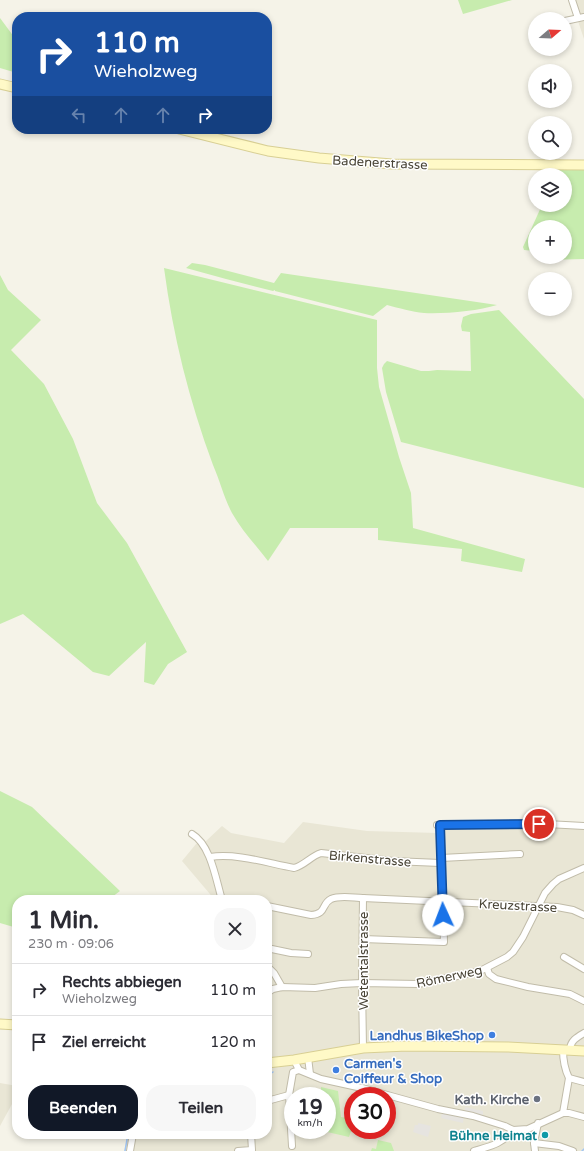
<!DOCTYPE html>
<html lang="de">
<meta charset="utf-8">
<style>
:root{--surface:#fff;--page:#f7f7f7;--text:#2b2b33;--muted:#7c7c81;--line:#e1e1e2;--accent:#111827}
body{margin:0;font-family:"Varela Round",sans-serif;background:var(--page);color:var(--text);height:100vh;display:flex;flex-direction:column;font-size:15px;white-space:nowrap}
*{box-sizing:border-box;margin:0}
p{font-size:13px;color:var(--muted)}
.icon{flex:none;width:22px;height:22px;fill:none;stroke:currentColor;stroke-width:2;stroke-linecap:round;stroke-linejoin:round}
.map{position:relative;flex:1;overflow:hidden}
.side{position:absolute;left:12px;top:895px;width:260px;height:244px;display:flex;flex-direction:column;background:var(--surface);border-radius:16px;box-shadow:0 2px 6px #0003}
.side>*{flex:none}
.top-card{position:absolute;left:12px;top:12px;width:260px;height:122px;border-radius:16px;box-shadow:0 2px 6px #0003;background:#1a4fa0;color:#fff;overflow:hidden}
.needle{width:26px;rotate:71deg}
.fabs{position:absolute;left:528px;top:12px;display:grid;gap:8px}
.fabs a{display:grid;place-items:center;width:44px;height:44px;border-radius:50%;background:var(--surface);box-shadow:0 2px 6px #0003;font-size:20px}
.speed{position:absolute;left:284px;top:1087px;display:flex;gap:8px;font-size:20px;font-weight:700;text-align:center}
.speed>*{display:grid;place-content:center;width:52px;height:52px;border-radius:50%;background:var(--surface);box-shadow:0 2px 6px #0003;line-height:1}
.speed small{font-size:10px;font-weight:400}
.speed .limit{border:6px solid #d22;background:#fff;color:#111}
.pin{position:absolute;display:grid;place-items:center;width:34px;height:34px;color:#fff;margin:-17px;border:2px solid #fff;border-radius:50%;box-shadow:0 1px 4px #0007}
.me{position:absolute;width:44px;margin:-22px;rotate:358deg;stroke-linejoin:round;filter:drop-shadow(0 0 3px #0008)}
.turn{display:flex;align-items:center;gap:14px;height:84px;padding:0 16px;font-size:18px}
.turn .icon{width:52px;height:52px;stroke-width:2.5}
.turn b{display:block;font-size:28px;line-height:34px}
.lanes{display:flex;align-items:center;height:38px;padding:0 16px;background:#0003;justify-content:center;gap:20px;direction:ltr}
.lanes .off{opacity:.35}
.round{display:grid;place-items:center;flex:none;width:42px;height:42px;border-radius:16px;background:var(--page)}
.overview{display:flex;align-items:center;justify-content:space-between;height:68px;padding:0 16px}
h1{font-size:24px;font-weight:700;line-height:30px}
.cta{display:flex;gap:8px;margin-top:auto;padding:8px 16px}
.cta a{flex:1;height:46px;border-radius:16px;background:var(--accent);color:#fff;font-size:16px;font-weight:700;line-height:46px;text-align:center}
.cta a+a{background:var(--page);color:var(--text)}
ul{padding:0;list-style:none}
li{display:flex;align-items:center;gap:12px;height:52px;padding:0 16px;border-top:1px solid var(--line)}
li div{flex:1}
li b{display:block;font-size:15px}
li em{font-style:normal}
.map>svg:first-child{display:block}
.residential{fill:#e9e6d5;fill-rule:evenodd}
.green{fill:#c7ecae}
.parking{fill:#e6e4e0}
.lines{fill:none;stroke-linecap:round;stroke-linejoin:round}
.stream{stroke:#a0c6f5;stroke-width:1.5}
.street-casing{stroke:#c1bca9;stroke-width:8}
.secondary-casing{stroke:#d8cf94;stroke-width:11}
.street{stroke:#fff;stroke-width:6}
.secondary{stroke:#fff9c7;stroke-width:9}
.route-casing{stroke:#114b97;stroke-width:10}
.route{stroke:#1a73e8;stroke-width:7}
.shop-dot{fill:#3f7fe0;stroke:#fff;stroke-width:1.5}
.worship-dot{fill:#6b7280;stroke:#fff;stroke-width:1.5}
.culture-dot{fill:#0f9aa8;stroke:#fff;stroke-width:1.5}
.labels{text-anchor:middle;stroke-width:3;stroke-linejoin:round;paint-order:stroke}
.street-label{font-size:13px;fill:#494436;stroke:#fff}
.shop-label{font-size:13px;font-weight:bold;fill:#366cbe;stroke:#fff;text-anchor:end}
.worship-label{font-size:13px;font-weight:bold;fill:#5b616d;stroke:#fff;text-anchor:end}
.culture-label{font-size:13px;font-weight:bold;fill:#0d838f;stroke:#fff;text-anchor:end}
</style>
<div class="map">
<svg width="584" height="1151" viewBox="0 0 584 1151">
<rect width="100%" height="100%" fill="#f5f3e8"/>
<g class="residential">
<path d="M571 0H584V39Z"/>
<path d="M303 822 367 831 438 833V828L584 825V1151H124L128 1134H267V900H215L182 861 196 844 206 841 222 826 231 833 284 843ZM293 1096H327V1130H293ZM353 1096H387V1130H353Z"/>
<path d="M0 1083 17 1086V1095L0 1126Z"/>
</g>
<g class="green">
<path d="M458 0H512L463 14Z"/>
<path d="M0 18 17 41V73L0 68Z"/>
<path d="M584 168V259L547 260V257H565V227H535V251L524 250 523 247 542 205H565V175H555L560 169Z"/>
<path d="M192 263 205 265 274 283 281 273 497 305C478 311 445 314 424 313 412 312 399 308 387 305L373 316 275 291V290L273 291 226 279 186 268Z"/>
<path d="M164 268 377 320V368L379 387 399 457 411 493 413 528 525 559 522 572 461 561 462 549 378 540V528H290L268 561C256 545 242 531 232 513 224 498 220 481 213 465 189 400 173 336 164 268Z"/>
<path d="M0 275 8 290 41 320 11 350 44 384 73 439 97 503 127 543 187 652 168 664 154 685 144 682 146 642 109 676 93 672 23 614 0 624Z"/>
<path d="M499 310 584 399V488L401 442 386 392 382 368 384 364 387 361 421 371H429L437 370 471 371 470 332 462 331 461 326 463 317 471 314Z"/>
<path d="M0 791 32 807 120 891 108 900H17V928L0 923Z"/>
<path d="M321 1087 338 1091 341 1117 353 1119V1125L349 1137 323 1131 327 1130V1096H321Z"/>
<path d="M378 1140 391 1143 394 1151H371L372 1148 376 1149Z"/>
</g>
<g class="parking">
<path d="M387 1100 395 1102 389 1118H387Z"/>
<path d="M465 1107 483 1111V1116L465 1112Z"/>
<path d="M442 1113 464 1117 463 1123 441 1118Z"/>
<path d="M418 1123 431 1126 428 1137 413 1132 415 1125H418Z"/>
</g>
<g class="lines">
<g class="stream">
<path d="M267 1076 273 1072"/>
<path d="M164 1134 173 1135 174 1134"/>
<path d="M125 1151 128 1134"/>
<path d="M582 1151 584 1149"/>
</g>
<g class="street-casing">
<g id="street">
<path d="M572 0 578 18"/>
<path d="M565 21 584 17"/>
<path d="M437 825 547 824 584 826"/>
<path d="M192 834C211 845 216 880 222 900"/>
<path d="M210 857C237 853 267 863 294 868 305 865 311 856 321 853L393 861 440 863"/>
<path d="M441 858 520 854"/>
<path d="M363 898 362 983 363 1048"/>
<path d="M267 906 311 915C327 914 321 904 331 899 340 895 354 898 363 898L557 907 573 910 584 915"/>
<path d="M363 939 444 942 440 825"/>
<path d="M267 948 291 953 308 954"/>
<path d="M564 957 584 969"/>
<path d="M267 966 274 973 282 987"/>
<path d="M487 968 489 974 496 979 528 987 570 994 584 1001"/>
<path d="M267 993 273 989 282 987 315 988 341 984 362 983 418 984 472 973 482 970 507 957 513 952 523 937 545 893 553 884 559 879 584 868"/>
<path d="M563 1049C563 1060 564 1068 569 1078L584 1082"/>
<path d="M570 1050C570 1041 577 1037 584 1033"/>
<path d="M308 1057 310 1074"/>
<path d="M294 1060 299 1070 321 1079 362 1088 438 1109 473 1116 505 1126 513 1130 528 1129 563 1113H569L584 1117"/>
<path d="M267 1101 289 1095"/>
<path d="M563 1113 569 1078"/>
<path d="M534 1143 559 1146 573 1151"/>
<path d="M292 1146 289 1095 293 1072 299 1070"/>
<path d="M130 1151 133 1134"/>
<path d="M238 1151 252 1150 251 1134"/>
<path d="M474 1151C491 1146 502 1144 513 1130"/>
<path d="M535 1151 534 1143 538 1123"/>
</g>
</g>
<g class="secondary-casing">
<g id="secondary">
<path d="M0 84 17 88"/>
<path d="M179 129 268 151 319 158 392 164 584 165"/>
<path d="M0 1024 17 1025"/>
<path d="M267 1063 294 1060 363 1048 407 1046 508 1047 584 1051"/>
</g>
</g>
<use href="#street" class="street"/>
<use href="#secondary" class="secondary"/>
</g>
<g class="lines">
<g class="route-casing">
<path id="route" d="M443 915 440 825 539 824"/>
</g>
<use href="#route" class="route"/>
</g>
<g class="shop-dot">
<circle cx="492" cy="1035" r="4"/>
<circle cx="336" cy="1070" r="4"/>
</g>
<circle class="worship-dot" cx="537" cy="1099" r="4"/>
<circle class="culture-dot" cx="545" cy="1135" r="4"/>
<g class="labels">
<g class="street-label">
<text transform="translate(380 162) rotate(3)" y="5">Badenerstrasse</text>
<text transform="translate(370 858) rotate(5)" y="5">Birkenstrasse</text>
<text transform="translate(518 905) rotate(3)" y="5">Kreuzstrasse</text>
<text transform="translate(363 961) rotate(-90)" y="5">Wetentalstrasse</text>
<text transform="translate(449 976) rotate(-12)" y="5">Römerweg</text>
</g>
<g class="shop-label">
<text x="484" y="1040">Landhus BikeShop</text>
<text x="344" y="1068" text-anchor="start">Carmen's<tspan x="344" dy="15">Coiffeur &amp; Shop</tspan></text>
</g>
<g class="worship-label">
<text x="529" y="1104">Kath. Kirche</text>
</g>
<g class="culture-label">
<text x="537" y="1140">Bühne Heimat</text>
</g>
</g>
</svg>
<div class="fabs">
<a><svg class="needle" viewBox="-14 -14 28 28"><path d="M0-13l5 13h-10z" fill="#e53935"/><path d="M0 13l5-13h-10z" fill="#7c7c81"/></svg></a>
<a><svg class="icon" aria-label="sound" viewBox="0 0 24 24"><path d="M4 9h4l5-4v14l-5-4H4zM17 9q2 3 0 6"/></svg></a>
<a><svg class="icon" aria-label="search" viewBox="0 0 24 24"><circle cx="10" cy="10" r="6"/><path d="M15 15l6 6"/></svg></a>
<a><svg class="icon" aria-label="layers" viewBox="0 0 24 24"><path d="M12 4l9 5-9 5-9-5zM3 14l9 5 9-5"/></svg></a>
<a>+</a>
<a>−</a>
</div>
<div class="speed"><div>19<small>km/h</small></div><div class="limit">30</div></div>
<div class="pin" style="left:539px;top:824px;background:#d93025"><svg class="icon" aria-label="arrive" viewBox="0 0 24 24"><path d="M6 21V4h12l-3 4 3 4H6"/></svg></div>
<svg class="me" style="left:443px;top:915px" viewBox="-20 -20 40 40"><circle r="19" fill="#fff"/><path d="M0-13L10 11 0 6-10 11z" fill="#1a73e8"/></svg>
<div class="top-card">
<div class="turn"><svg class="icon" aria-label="right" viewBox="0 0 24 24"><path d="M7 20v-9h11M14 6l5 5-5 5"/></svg><div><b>110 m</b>Wieholzweg</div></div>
<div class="lanes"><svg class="icon off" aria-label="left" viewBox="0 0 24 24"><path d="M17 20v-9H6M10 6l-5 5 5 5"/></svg><svg class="icon off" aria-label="ahead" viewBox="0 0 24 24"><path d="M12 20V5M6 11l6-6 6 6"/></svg><svg class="icon off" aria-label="ahead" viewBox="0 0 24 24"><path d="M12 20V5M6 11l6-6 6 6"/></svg><svg class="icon" aria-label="right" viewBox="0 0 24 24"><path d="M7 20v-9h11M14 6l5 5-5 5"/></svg></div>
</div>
<section class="side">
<div class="overview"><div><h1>1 Min.</h1><p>230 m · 09:06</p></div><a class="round"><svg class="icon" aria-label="close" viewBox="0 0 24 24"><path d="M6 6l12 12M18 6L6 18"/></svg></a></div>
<ul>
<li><svg class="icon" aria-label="right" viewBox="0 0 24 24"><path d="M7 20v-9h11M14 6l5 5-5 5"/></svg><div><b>Rechts abbiegen</b><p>Wieholzweg</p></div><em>110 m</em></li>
<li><svg class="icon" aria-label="arrive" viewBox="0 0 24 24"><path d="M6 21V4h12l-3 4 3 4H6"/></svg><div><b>Ziel erreicht</b></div><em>120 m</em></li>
</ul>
<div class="cta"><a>Beenden</a><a>Teilen</a></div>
</section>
</div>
